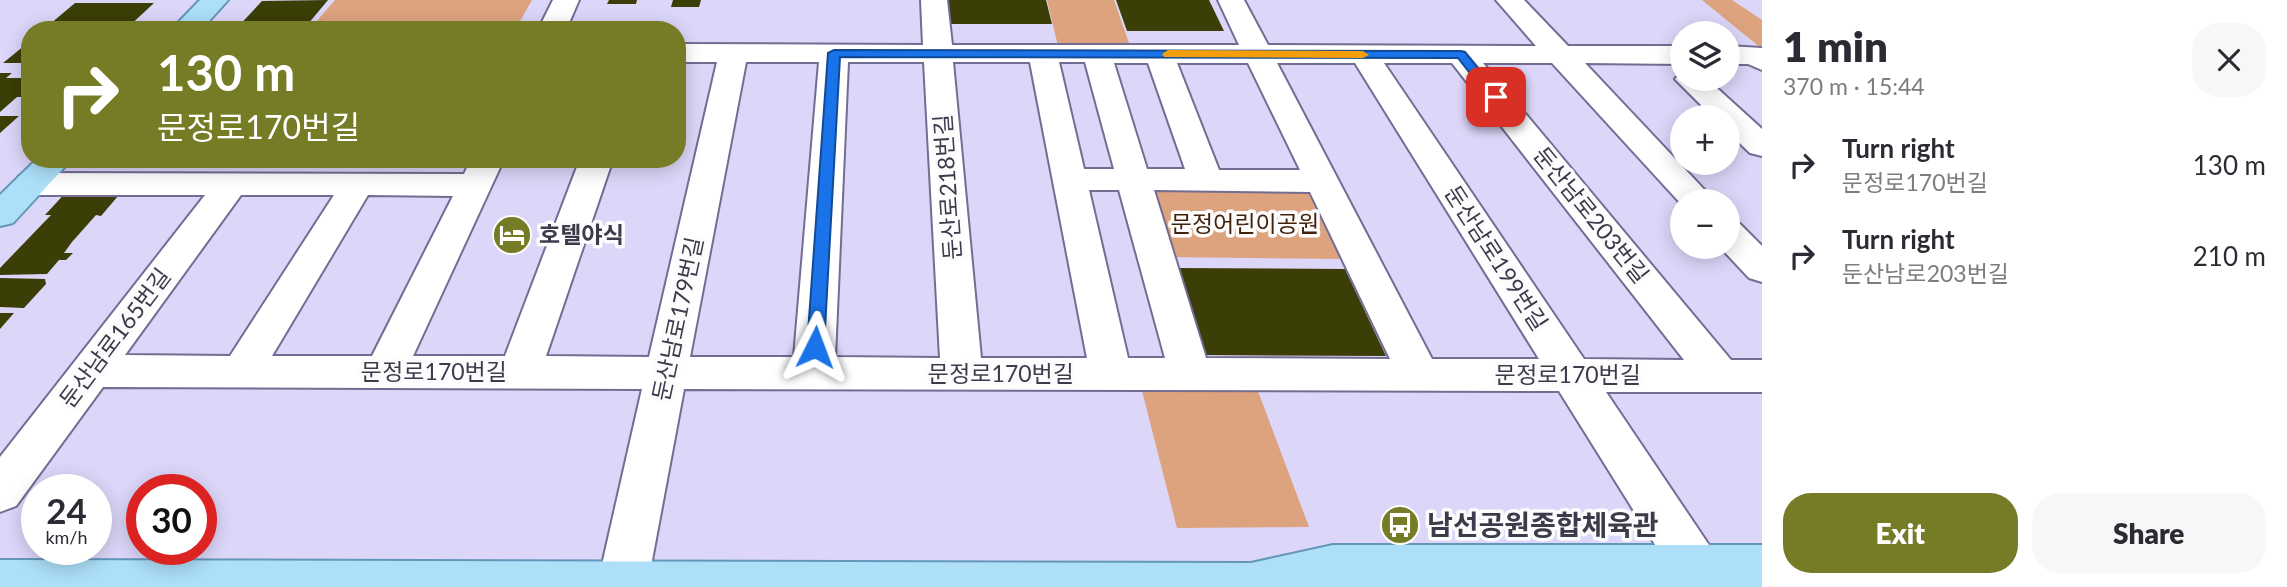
<!DOCTYPE html>
<meta charset="utf-8">
<style>
:root{--surface:#fff;--page:#f7f7f7;--text:#2b2b33;--muted:#7c7c81;--accent:#767b25}
body{margin:0;font-family:Lato,"Noto Sans KR",sans-serif;background:var(--page);color:var(--text);height:100vh;display:flex;flex-direction:column;font-size:26px;white-space:nowrap}
*{box-sizing:border-box;margin:0}
p{font-size:23px;color:var(--muted)}
.icon{flex:none;width:38px;height:38px;fill:none;stroke:currentColor;stroke-width:2;stroke-linecap:round;stroke-linejoin:round}
.map{position:relative;flex:1;overflow:hidden}
.details{display:flex;flex-direction:column;background:var(--surface);width:525px}
.details>*{flex:none}
.top-card{position:absolute;left:21px;top:21px;width:665px;height:147px;border-radius:28px;box-shadow:0 4px 18px #0003;background:#767b25;color:#fff;overflow:hidden}
.buttons{position:absolute;left:1670px;top:21px;display:grid;gap:14px}
.buttons a{display:grid;place-items:center;width:70px;height:70px;border-radius:50%;background:var(--surface);box-shadow:0 4px 18px #0003;font-size:35px}
.speed{position:absolute;left:21px;top:474px;display:flex;gap:14px;font-size:35px;font-weight:700;text-align:center}
.speed>*{display:grid;place-content:center;width:91px;height:91px;border-radius:50%;background:var(--surface);box-shadow:0 4px 18px #0003;line-height:1}
.speed small{font-size:18px;font-weight:400}
.speed .limit{border:10px solid #d22;background:#fff;color:#111}
.pin{position:absolute;display:grid;place-items:center;width:60px;height:60px;color:#fff;margin:-30px;border-radius:14px;box-shadow:0 4px 10px #0006}
.me{position:absolute;width:77px;margin:-38px;rotate:3deg;stroke-linejoin:round;filter:drop-shadow(0 0 5px #0008)}
.turn{display:flex;align-items:center;gap:24px;height:147px;padding:0 21px;font-size:32px}
.turn .icon{width:91px;height:91px;stroke-width:2.5}
.turn b{display:block;font-size:49px;line-height:60px}
.round{display:grid;place-items:center;flex:none;width:74px;height:74px;border-radius:28px;background:var(--page)}
.overview{display:flex;align-items:center;justify-content:space-between;height:119px;padding:0 21px}
h1{font-size:42px;font-weight:800;line-height:52px}
.button{display:flex;gap:14px;margin-top:auto;padding:14px 21px}
.button a{flex:1;height:80px;border-radius:28px;background:var(--accent);color:#fff;font-size:28px;font-weight:800;line-height:80px;text-align:center}
.button a+a{background:var(--page);color:var(--text)}
ul{padding:0;list-style:none}
li{display:flex;align-items:center;gap:21px;height:91px;padding:0 21px}
li div{flex:1}
li b{display:block;font-size:26px}
li em{font-style:normal}
main{display:flex;flex:1;min-height:0}
.map>svg:first-child{display:block}
.green{fill:#dda37f}
.building{fill:#3b3e06}
.lines{fill:none;stroke-linecap:round;stroke-linejoin:round}
.minor-casing{stroke:#736c93;stroke-width:4}
.major-casing{stroke:#6397ba;stroke-width:4}
.minor{fill:#fff;fill-rule:evenodd}
.major{fill:#addff9;fill-rule:evenodd}
.route{fill:#1a73e8;stroke:#114b97;stroke-width:2}
.slow{fill:#f59e0b}
.labels{text-anchor:middle;stroke-width:7;stroke-linejoin:round;paint-order:stroke}
.street-label{font-size:23px;fill:#3d3a4b;stroke:#fcfcfc}
.park-label{font-size:23px;fill:#43220b;stroke:#fcfcfc}
.poi-label{font-size:23px;font-weight:bold;fill:#3d3a4b;stroke:#fcfcfc;text-anchor:start}
.near-poi-label{font-size:28px;font-weight:bold;fill:#3d3a4b;stroke:#fcfcfc;text-anchor:start}
</style>
<main>
<div class="map">
<svg width="1762" height="587" viewBox="0 0 1762 587">
<rect width="100%" height="100%" fill="#dcd6f9"/>
<g class="green">
<path d="M335 0H532L515 30H309Z"/>
<path d="M1047 0H1114L1130 46H1058Z"/>
<path d="M1702 0H1732L1762 20V49Z"/>
<path d="M1142 188 1315 190 1348 259 1161 257Z"/>
<path d="M1256 386 1309 527 1177 528 1141 387Z"/>
</g>
<g class="building">
<path d="M328 0 303 30H235L262 1Z"/>
<path d="M609 0H637L636 4H607Z"/>
<path d="M673 0H701L699 7H671Z"/>
<path d="M940 0H1046L1052 24H942Z"/>
<path d="M1116 0H1209L1224 31H1127Z"/>
<path d="M75 3H154L125 30H43Z"/>
<path d="M30 41V63H3Z"/>
<path d="M0 73H12L6 78H30V97H17L0 112Z"/>
<path d="M0 116H19L0 133Z"/>
<path d="M69 189H124L101 216 96 215 72 242 64 253H73L66 260H59L47 274 0 275V268L51 215H45Z"/>
<path d="M1173 268 1345 269 1386 356 1198 355Z"/>
<path d="M0 278 45 279 46 284 24 308 0 307Z"/>
<path d="M0 313H14L0 329Z"/>
</g>
<g class="lines">
<g class="minor-casing">
<g id="minor">
<path d="M553 0H579L566 30H538Z"/>
<path d="M921 0H947L952 45H1239L1218 0H1244L1268 45 1536 46 1496 0H1524L1568 46H1682V64L1585 63 1715 201H1682V205L1552 63H1483L1731 360H1762V392H1606L1713 551 1721 567 1713 583C1700 587 1692 587 1679 583L1559 391 684 389 647 587H597L642 389 103 387 16 506 0 512V457L205 195H31L19 192 14 184 19 176 31 173 464 174 471 159H504L413 356H505L580 159H613L546 356 649 357 717 62H677V44L923 45ZM746 62H819L794 357H690ZM848 62H924L940 358 835 357ZM953 62H1030L1087 358H981ZM1059 62H1085L1114 169H1084ZM1114 63H1148L1185 169H1147ZM1177 63H1248L1300 170H1219ZM1277 63H1355L1539 359H1432ZM1384 63H1452L1684 360 1584 359ZM1089 190H1119L1165 358H1128ZM1154 190 1310 192 1390 359 1206 358ZM241 195H334L230 356 125 355ZM368 195 453 196 372 356H272Z"/>
<path d="M1727 46 1762 48V70L1748 64H1727Z"/>
<path d="M1682 72V79H1707L1762 129V156L1750 153 1727 131V117H1713L1675 79Z"/>
<path d="M1727 220 1740 224 1762 246V282L1749 278 1720 247H1727Z"/>
</g>
</g>
<g class="major-casing">
<g id="major">
<path d="M200 0H228L201 30H171Z"/>
<path d="M37 159H72L13 223 0 226V195Z"/>
<path d="M1333 545H1762V587H0V560L1251 563Z"/>
</g>
</g>
<use href="#minor" class="minor"/>
<use href="#major" class="major"/>
</g>
<path class="route" d="M834 50 1461 51 1465 52 1502 97 1500 100H1491L1458 58 840 57 824 347 815 353 807 347 828 53Z"/>
<path class="slow" d="M1168 50 1363 51 1369 55 1363 58 1164 57 1162 54Z"/>
<defs>
<g id="hotel-disc" transform="scale(2.0125)"><circle r="9.5" fill="#767b25" stroke="#fcfcfc"/><path d="M-6-4.5h1.5V1H6V5H4.5V3h-9V5H-6ZM-4 0a1.8 1.8 0 1 1 3.6 0ZM.5 0V-2.5h3Q6-2.5 6 0Z" fill="#fff"/></g>
<g id="bus-disc" transform="scale(2.0125)"><circle r="9.5" fill="#767b25" stroke="#fcfcfc"/><path d="M-5-6H5V4H4V6H2V4H-2V6H-4V4H-5ZM-3.5-4V0h7V-4ZM-3.5 1.2v1.5H-2V1.2ZM2 1.2v1.5H3.5V1.2Z" fill="#fff"/></g>
</defs>
<g fill-rule="evenodd">
<use href="#hotel-disc" x="512" y="235"/>
<use href="#bus-disc" x="1400" y="525"/>
</g>
<g class="labels">
<g class="street-label">
<text transform="translate(948 187) rotate(-94)" y="8">둔산로218번길</text>
<text transform="translate(1591 215) rotate(51)" y="8">둔산남로203번길</text>
<text transform="translate(1496 258) rotate(57)" y="8">둔산남로199번길</text>
<text transform="translate(678 319) rotate(-78)" y="8">둔산남로179번길</text>
<text transform="translate(115 338) rotate(-53)" y="8">둔산남로165번길</text>
<text x="434" y="380">문정로170번길</text>
<text x="1001" y="382">문정로170번길</text>
<text x="1568" y="383">문정로170번길</text>
</g>
<g class="park-label">
<text x="1245" y="232">문정어린이공원</text>
</g>
<g class="poi-label">
<text x="539" y="243">호텔야식</text>
</g>
<g class="near-poi-label">
<text x="1427" y="535">남선공원종합체육관</text>
</g>
</g>
</svg>
<div class="buttons">
<a><svg class="icon" aria-label="layers" viewBox="0 0 24 24"><path d="M12 4l9 5-9 5-9-5zM3 14l9 5 9-5"/></svg></a>
<a>+</a>
<a>−</a>
</div>
<div class="speed"><div>24<small>km/h</small></div><div class="limit">30</div></div>
<div class="pin" style="left:1496px;top:97px;background:#d93025"><svg class="icon" aria-label="arrive" viewBox="0 0 24 24"><path d="M6 21V4h12l-3 4 3 4H6"/></svg></div>
<svg class="me" style="left:815px;top:347px" viewBox="-20 -20 40 40"><path d="M0-17L14 15 0 8-14 15z" fill="#1a73e8" stroke="#fff" stroke-width="4"/></svg>
<div class="top-card">
<div class="turn"><svg class="icon" aria-label="right" viewBox="0 0 24 24"><path d="M7 20v-9h11M14 6l5 5-5 5"/></svg><div><b>130 m</b>문정로170번길</div></div>
</div>
</div>
<section class="details">
<div class="overview"><div><h1>1 min</h1><p>370 m · 15:44</p></div><a class="round"><svg class="icon" aria-label="close" viewBox="0 0 24 24"><path d="M6 6l12 12M18 6L6 18"/></svg></a></div>
<ul>
<li><svg class="icon" aria-label="right" viewBox="0 0 24 24"><path d="M7 20v-9h11M14 6l5 5-5 5"/></svg><div><b>Turn right</b><p>문정로170번길</p></div><em>130 m</em></li>
<li><svg class="icon" aria-label="right" viewBox="0 0 24 24"><path d="M7 20v-9h11M14 6l5 5-5 5"/></svg><div><b>Turn right</b><p>둔산남로203번길</p></div><em>210 m</em></li>
</ul>
<div class="button"><a>Exit</a><a>Share</a></div>
</section>
</main>
